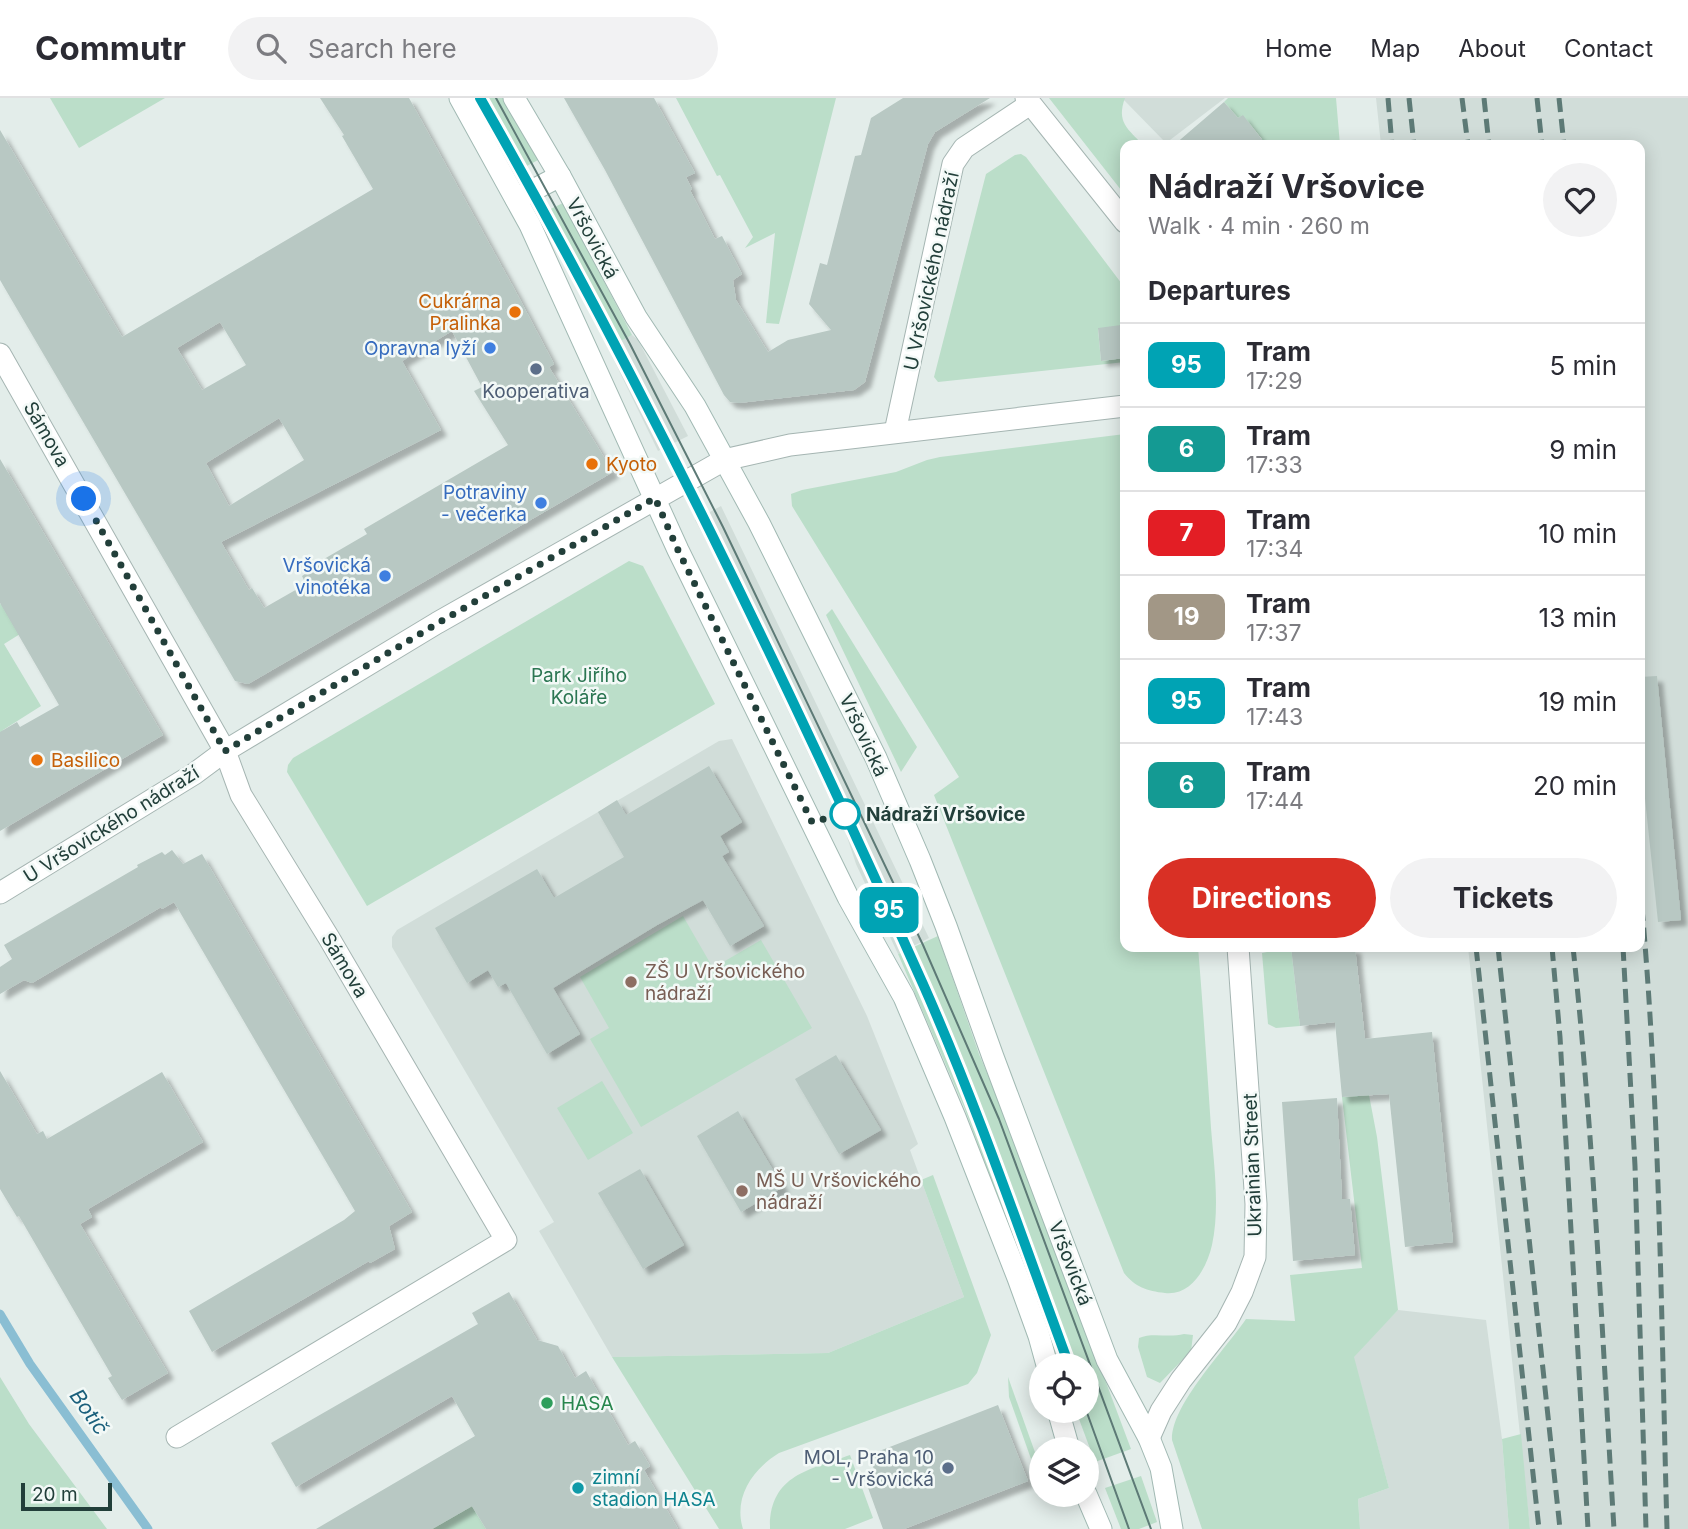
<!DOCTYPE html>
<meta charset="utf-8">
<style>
:root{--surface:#fff;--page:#f2f2f3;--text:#2b2b33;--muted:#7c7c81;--line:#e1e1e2;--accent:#d93025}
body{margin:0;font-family:Inter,sans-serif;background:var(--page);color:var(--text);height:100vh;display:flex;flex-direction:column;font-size:26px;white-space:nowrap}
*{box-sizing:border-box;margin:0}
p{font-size:23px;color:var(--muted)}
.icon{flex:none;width:38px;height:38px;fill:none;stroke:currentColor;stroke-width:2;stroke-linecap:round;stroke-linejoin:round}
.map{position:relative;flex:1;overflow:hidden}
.side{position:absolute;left:1120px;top:42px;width:525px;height:812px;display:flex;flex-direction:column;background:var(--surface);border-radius:14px;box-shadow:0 4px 18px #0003}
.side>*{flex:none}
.badge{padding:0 14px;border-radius:10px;font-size:24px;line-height:46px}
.tools{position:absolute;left:1029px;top:1255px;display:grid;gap:14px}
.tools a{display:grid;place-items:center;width:70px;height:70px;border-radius:50%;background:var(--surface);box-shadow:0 4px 18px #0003;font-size:35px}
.scale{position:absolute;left:21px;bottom:18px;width:91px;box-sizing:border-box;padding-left:7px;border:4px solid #223f3a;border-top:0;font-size:19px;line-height:24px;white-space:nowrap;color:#223f3a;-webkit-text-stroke:5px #f3f9f7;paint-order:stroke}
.you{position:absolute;width:35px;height:35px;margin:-18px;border:5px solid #fff;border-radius:50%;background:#1a73e8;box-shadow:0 0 0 10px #1a73e833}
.map>.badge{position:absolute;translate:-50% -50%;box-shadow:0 0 0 4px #fff}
h2{padding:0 28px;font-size:26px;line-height:63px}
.round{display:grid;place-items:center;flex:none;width:74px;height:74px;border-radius:37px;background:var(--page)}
.summary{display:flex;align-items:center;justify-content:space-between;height:119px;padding:0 28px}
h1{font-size:33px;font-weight:700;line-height:52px}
.primary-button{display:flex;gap:14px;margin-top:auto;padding:14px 28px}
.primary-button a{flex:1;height:80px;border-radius:42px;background:var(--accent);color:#fff;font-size:28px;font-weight:700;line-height:80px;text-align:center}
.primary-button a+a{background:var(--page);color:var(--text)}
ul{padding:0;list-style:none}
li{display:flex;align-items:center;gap:21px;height:84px;padding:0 28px;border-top:2px solid var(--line)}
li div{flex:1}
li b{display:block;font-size:26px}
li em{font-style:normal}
li .badge{min-width:77px;font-weight:700;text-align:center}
header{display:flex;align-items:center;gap:42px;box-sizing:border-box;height:98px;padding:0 35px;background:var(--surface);border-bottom:2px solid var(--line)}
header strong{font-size:33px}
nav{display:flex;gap:38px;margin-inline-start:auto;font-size:24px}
.search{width:490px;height:63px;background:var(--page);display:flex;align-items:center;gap:18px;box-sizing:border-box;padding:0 24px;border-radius:38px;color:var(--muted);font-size:26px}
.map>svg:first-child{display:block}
</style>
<header>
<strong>Commutr</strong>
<div class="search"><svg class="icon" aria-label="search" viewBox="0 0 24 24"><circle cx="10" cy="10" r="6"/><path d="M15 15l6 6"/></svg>Search here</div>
<nav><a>Home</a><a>Map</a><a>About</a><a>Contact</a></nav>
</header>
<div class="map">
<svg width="1688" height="1431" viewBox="0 0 1688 1431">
<defs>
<filter id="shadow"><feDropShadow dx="6" dy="6" stdDeviation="2" flood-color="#0004"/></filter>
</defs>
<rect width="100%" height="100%" fill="#e3edea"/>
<g fill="#d1ddd9">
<polygon points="1122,0 1225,0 1166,45"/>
<polygon points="1376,0 1688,0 1688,1431 1530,1431 1468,849 1640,849 1640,47 1381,47"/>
<polygon points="632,237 638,242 688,338 658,353 608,250"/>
<polygon points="721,408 929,840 898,856 856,766 845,733 715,459 695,422"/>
<polygon points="732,641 867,918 918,1046 910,1052 964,1199 828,1255 612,1259 539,1133 554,1124 392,849 392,839 397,832 598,714 719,643"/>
<polygon points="1398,1212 1486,1222 1502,1341 1509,1431 1360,1431 1358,1401 1389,1390 1353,1258"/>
</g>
<g fill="#bbdec9" fill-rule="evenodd">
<polygon points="50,0 165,0 79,50"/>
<polygon points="472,0 503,0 538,62 514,75"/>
<polygon points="676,0 836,0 779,226 766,225 775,135 745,150 753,139 720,77 717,78"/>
<path d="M1049 0H1125C1116 24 1128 31 1143 47H1125V97Z"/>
<polygon points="1228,0 1336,0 1340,47 1260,47 1259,45 1262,41 1243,18 1238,20 1224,4"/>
<path d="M1021 56 1026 59 1125 190V264L938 284 934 279 986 76 1015 57ZM1121 228 1124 260 1101 263 1098 231Z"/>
<polygon points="563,105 632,237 608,250 538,117"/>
<path d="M1125 336V849H1198C1203 909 1207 969 1211 1030 1214 1066 1220 1111 1212 1147 1207 1169 1192 1198 1165 1195 1147 1193 1135 1189 1124 1175L934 697 959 679 792 408 791 396 802 392 896 374 927 362 940 359Z"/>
<polygon points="629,463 643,468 715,606 367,808 287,674 288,667 293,660"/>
<polygon points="0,506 4,507 20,536 4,546 41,608 3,632 0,640"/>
<polygon points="832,511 917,649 901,674 826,517"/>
<polygon points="683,818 713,870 761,842 812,930 641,1029 590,941 609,930 580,879"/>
<polygon points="938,838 979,956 1014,1039 1131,1351 1095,1364 1076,1313 1087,1312 1087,1267 1060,1267 964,1009 898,856"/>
<polygon points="1291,849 1300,928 1276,930 1268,926 1262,855"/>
<polygon points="602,983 633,1035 588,1062 557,1010"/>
<path d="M1369 997 1377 1039 1398 1212 1354 1259 1389 1390 1358 1401 1360 1431H1202L1172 1342C1171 1307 1225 1252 1246 1221L1295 1223 1290 1177 1362 1170 1342 999Z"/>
<path d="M933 1077 991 1237 977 1275 968 1286 779 1355C753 1371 733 1399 743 1431H719L612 1259 828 1255 964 1199 921 1082Z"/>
<path d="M1184 1236 1193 1237 1191 1253 1160 1285 1147 1279 1138 1249 1139 1240C1152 1234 1168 1240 1184 1236Z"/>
<polygon points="0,1279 29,1326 107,1431 0,1431"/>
<polygon points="1008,1279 1041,1371 1041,1389 1009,1299"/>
<polygon points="1521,1336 1530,1431 1509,1431 1502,1341"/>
<path d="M850 1357 873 1420 845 1431H770C769 1377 809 1372 850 1357Z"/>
<polygon points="1141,1378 1157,1424 1139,1431 1121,1431 1105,1390"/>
<polygon points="472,1408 486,1431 432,1431"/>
</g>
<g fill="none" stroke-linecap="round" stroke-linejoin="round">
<polyline stroke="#8abed3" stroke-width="9" points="0,1216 30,1266 148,1431"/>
</g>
<g fill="#b8c8c3" fill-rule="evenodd" filter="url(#shadow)">
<path d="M320 0H409L516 194 554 266 549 269 613 374 248 586 235 583 0 182V32L122 239 373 91 342 38 344 37ZM220 224 246 267 202 292 177 250ZM452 233 482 289 474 293 508 347 364 431 367 436 312 468 313 471 302 478 306 486 264 510 252 490 249 492 221 444 441 332 402 263ZM279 320 304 362 229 408 206 365Z"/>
<polygon points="564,0 654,0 695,75 686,79 692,91 690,92 715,141 722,138 742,176 733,182 736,202 768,254 788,242 831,232 809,206 820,165 827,167 855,58 861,57 871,20 903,0 990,0 935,34 928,46 865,284 854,292 739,305 730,304 724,297 605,72"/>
<polygon points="1224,4 1238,20 1243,17 1266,47 1174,47"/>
<polygon points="1121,227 1124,260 1101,263 1098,230"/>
<polygon points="0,361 163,637 0,733 0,634 17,624 20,629 59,607 0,505"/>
<polygon points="1657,578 1681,822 1658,824 1640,653 1640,579"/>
<polygon points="709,668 742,724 720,738 729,754 722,758 764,828 730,848 703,802 657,827 553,890 580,936 547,956 506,885 498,889 488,872 467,885 435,830 537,771 554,800 624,759 598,714 617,702 626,717"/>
<polygon points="172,752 183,766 202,756 412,1114 389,1128 395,1151 370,1165 369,1163 212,1254 189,1213 344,1122 355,1113 174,804 162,811 161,809 32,885 24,882 0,896 0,869 12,861 4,847 138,769 137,767 162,754 165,757"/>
<polygon points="1291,849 1355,849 1365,941 1432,934 1453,1144 1405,1149 1389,996 1342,999 1335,924 1300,928"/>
<polygon points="836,957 881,1032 839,1056 795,981"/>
<polygon points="0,973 37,1036 43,1033 47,1041 162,974 203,1044 88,1111 92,1119 80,1126 168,1275 122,1302 108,1280 112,1278 19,1118 17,1119 0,1091"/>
<polygon points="1337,1000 1342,1101 1350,1101 1355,1157 1293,1163 1282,1004"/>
<polygon points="738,1013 783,1089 741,1114 697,1038"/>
<polygon points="640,1071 684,1147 643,1171 598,1095"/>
<polygon points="509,1194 537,1242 558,1248 575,1280 586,1273 628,1347 635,1343 650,1368 644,1372 678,1431 486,1431 472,1408 432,1431 316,1431 475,1338 452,1298 296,1389 271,1345 478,1226 472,1215"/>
<polygon points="998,1307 1028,1383 904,1431 883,1431 867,1387 878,1383 869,1357"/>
</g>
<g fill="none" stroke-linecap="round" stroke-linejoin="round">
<defs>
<g id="minor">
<polyline points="1026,0 1125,124"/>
<polyline points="0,256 225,653 241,697 329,840 506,1142 177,1339"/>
<polyline points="895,334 953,66 964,50 1030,6"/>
<polyline points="0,795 194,676 225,653 437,525 724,362 790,347 1125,308"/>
<polyline points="1149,1340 1161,1313 1181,1282 1226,1225 1242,1194 1255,1159 1256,1106 1238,849"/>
</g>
<g id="secondary">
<polyline points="460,0 530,127 678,452 848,799 904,899 955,1019 1018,1180 1039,1238 1047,1267"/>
<polyline points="514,0 560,78 636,219 695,308 759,425 876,660 920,762 946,828 993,959 1107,1262 1149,1340 1161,1370 1172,1431"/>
<polyline points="516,101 560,78"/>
<polyline points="1058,1312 1069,1351"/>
<polyline points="1086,1396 1101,1431"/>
</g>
</defs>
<use href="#minor" stroke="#a5b5b2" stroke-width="23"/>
<use href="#secondary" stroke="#a1b9b3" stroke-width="23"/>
<use href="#minor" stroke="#fff" stroke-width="21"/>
<use href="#secondary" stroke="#fff" stroke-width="21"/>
<g stroke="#5d7a76" stroke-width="2">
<path d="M480 0C583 179 676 363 765 549 819 661 872 773 923 886 978 1010 1022 1140 1069 1267"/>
<polyline points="496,0 630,246 723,429 923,847 999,1021 1151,1431"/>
<polyline points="1086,1312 1129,1431"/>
</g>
<g stroke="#5d7a76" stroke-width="5" stroke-dasharray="14 7" stroke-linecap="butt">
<polyline points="1388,0 1392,47"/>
<polyline points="1409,0 1414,47"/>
<polyline points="1462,0 1468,47"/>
<polyline points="1484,0 1489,47"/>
<polyline points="1537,0 1542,47"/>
<polyline points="1559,0 1564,47"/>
<path d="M1640 788C1660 1001 1661 1217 1667 1431"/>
<polyline points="1476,849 1539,1431"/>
<polyline points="1498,849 1560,1431"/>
<polyline points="1552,849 1560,939 1588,1431"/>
<path d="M1573 849C1594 1043 1602 1237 1614 1431"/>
<polyline points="1623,849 1635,1068 1646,1431"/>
</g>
</g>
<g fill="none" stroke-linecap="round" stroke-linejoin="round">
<defs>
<path id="line" d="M480 0C644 287 788 585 923 886 978 1010 1022 1140 1069 1267"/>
</defs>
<use href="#line" stroke="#fff" stroke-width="16"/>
<use href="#line" stroke="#00a3b4" stroke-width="10"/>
<polyline stroke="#223f3a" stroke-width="7" stroke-dasharray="0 12.6" points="84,401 225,653 438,525 655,400 678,452 812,724 845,716"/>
</g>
<g fill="#e8710a" stroke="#f3f9f7" stroke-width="2.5">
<circle cx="515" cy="214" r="7"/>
<circle cx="592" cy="366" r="7"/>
<circle cx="37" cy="662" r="7"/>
</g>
<g fill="#3f7fe0" stroke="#f3f9f7" stroke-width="2.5">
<circle cx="490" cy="250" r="7"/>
<circle cx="541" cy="405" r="7"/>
<circle cx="385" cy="478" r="7"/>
</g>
<g fill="#5c6f8a" stroke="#f3f9f7" stroke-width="2.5">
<circle cx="536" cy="271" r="7"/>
<circle cx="948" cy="1370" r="7"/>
</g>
<circle fill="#fff" stroke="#00a3b4" stroke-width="3.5" cx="845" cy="716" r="14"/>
<g fill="#8d6e63" stroke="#f3f9f7" stroke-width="2.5">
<circle cx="631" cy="884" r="7"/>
<circle cx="742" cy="1093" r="7"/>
</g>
<circle fill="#2e9e5b" stroke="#f3f9f7" stroke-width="2.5" cx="547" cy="1305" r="7"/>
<circle fill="#0f9aa8" stroke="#f3f9f7" stroke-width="2.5" cx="578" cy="1390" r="7"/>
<g text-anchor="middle" stroke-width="5" stroke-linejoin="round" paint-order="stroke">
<g font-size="19" fill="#223f3a" stroke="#f3f9f7">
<text transform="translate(593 140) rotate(62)" y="7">Vršovická</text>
<text transform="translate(931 173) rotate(-78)" y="7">U Vršovického nádraží</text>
<text transform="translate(47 336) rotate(60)" y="7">Sámova</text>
<text transform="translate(864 637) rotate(65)" y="7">Vršovická</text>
<text transform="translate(111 726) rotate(-32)" y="7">U Vršovického nádraží</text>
<text transform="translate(345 867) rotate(59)" y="7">Sámova</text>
<text transform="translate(1252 1067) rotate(-92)" y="7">Ukrainian Street</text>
<text transform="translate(1071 1165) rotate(69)" y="7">Vršovická</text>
</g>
<g font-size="19" fill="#c56008" stroke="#f3f9f7" text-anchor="start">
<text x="501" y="210" text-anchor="end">Cukrárna<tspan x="501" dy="22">Pralinka</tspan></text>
<text x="606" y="373">Kyoto</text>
<text x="51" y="669">Basilico</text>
</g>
<g font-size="19" fill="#366cbe" stroke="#f3f9f7" text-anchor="end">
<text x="476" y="257">Opravna lyží</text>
<text x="527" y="401">Potraviny<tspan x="527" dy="22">- večerka</tspan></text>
<text x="371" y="474">Vršovická<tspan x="371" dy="22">vinotéka</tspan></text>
</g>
<g font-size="19" fill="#4e5e75" stroke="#f3f9f7">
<text x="536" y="300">Kooperativa</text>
<text x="934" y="1366" text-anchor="end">MOL, Praha 10<tspan x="934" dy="22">- Vršovická</tspan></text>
</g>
<g font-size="19" fill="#2b7652" stroke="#f3f9f7">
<text x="579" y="584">Park Jiřího<tspan x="579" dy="22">Koláře</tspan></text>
</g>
<g font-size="19" font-weight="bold" fill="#223f3a" stroke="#f3f9f7" text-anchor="start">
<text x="866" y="723">Nádraží Vršovice</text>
</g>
<g font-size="19" fill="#785e54" stroke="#f3f9f7" text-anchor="start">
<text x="645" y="880">ZŠ U Vršovického<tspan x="645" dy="22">nádraží</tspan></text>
<text x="756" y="1089">MŠ U Vršovického<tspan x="756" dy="22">nádraží</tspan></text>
</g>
<g font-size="19" fill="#27864d" stroke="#f3f9f7" text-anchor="start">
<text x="561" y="1312">HASA</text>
</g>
<g font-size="19" fill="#0d838f" stroke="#f3f9f7" text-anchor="start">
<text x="592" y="1386">zimní<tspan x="592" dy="22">stadion HASA</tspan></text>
</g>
<g font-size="21" font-style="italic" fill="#1b607c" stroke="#f3f9f7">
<text transform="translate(89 1314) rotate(55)" y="7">Botič</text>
</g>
</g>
</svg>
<div class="tools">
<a><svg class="icon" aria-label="locate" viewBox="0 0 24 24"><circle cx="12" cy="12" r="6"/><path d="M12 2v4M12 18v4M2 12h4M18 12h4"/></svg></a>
<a><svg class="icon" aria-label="layers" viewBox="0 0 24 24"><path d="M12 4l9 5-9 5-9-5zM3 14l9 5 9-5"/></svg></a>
</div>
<div class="scale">20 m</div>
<div class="you" style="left:84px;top:401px"></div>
<b class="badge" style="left:889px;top:812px;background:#00a3b4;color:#fff">95</b>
<section class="side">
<div class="summary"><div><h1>Nádraží Vršovice</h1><p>Walk · 4 min · 260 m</p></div><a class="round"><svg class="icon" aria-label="heart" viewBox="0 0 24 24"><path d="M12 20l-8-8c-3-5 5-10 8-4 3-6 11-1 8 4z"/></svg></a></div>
<h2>Departures</h2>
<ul>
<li><span class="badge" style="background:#00a3b4;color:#fff">95</span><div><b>Tram</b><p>17:29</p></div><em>5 min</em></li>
<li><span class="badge" style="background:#149a93;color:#fff">6</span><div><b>Tram</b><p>17:33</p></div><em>9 min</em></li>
<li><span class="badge" style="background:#e31e25;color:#fff">7</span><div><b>Tram</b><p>17:34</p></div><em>10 min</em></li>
<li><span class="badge" style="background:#a29786;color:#fff">19</span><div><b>Tram</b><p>17:37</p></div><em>13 min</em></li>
<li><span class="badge" style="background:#00a3b4;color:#fff">95</span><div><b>Tram</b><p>17:43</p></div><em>19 min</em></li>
<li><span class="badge" style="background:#149a93;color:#fff">6</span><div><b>Tram</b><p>17:44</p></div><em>20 min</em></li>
</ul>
<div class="primary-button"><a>Directions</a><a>Tickets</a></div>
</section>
</div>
